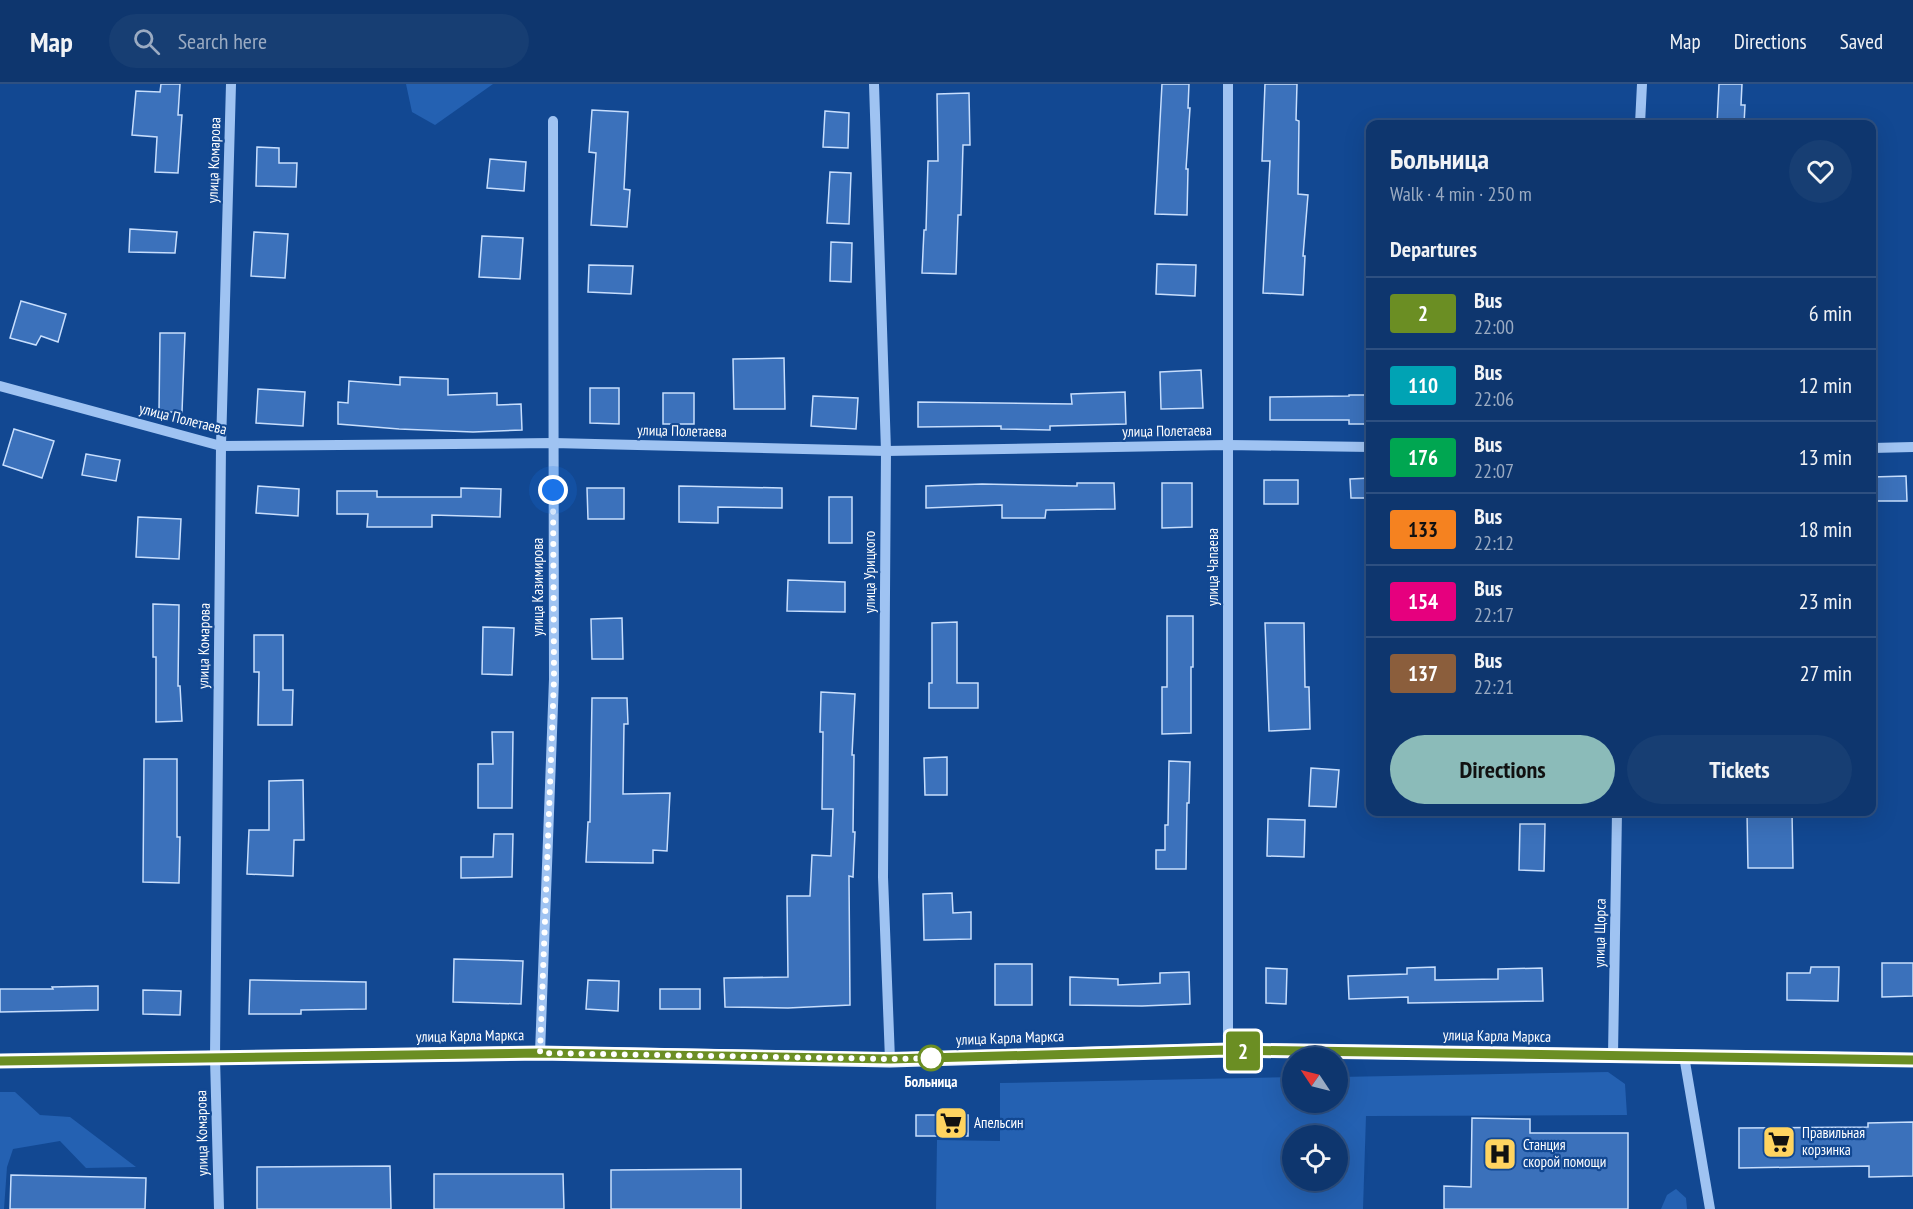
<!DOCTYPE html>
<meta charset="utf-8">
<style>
:root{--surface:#0e366e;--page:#173e73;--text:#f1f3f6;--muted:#9babc2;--line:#2e5081;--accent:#8bbbb9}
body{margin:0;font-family:"PT Sans Narrow",sans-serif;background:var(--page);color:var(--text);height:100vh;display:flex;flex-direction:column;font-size:22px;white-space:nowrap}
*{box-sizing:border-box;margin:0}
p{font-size:20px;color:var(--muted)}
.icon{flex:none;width:33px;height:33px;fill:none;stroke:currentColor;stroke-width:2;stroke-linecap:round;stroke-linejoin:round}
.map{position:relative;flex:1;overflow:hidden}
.sheet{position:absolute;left:1366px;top:36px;width:510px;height:696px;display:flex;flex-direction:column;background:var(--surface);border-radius:12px;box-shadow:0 6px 24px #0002,0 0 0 2px var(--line)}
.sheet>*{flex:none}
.badge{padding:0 12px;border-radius:4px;font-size:21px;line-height:39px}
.needle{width:39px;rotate:305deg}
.buttons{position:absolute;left:1282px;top:963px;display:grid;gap:12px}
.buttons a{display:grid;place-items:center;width:66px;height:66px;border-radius:50%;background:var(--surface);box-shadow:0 6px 24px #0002,0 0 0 2px var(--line);font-size:30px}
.you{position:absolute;width:30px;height:30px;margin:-15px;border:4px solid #fff;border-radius:50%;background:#1a73e8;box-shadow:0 0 0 9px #1a73e833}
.map>.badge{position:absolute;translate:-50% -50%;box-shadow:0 0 0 3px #fff}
h2{padding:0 24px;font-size:22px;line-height:54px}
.round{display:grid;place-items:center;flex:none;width:63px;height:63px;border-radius:32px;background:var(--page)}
.headline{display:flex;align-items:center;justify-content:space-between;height:102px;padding:0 24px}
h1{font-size:28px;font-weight:700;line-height:45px}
.cta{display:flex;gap:12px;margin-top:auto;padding:12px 24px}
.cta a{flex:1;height:69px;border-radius:36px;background:var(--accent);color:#111;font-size:24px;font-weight:700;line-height:69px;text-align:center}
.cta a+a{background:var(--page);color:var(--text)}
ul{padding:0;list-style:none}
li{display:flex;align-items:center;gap:18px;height:72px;padding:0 24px;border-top:2px solid var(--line)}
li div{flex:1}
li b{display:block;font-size:22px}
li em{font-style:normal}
li .badge{min-width:66px;font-weight:700;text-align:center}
header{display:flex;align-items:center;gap:36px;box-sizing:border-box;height:84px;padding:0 30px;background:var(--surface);border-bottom:2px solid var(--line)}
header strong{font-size:28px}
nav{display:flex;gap:33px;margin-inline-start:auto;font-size:21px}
.search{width:420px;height:54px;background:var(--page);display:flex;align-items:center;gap:15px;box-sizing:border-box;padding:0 21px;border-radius:33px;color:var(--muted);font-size:22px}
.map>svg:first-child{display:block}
</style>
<header>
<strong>Map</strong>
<div class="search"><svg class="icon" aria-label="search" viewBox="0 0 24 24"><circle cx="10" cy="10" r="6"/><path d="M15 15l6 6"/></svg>Search here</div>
<nav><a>Map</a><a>Directions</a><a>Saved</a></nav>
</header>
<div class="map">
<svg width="1913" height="1125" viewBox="0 0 1913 1125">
<rect width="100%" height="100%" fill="#124892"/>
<g fill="#2461b2" fill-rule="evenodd">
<polygon points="406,0 493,0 435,41 412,28"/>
<path d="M1608 988 1625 1000 1627 1031 1366 1032 1363 1125H936L937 1056 1000 1057V999L1293 993V1018H1338V993ZM1293 1052H1338V1096H1293Z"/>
<polygon points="0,1008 15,1008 40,1031 70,1033 136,1083 86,1084 60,1057 13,1065 7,1083 4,1125 0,1125"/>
<polygon points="1676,1105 1686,1114 1687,1125 1661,1125 1667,1111"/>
</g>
<g fill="#3b71bb" stroke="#c7defd" stroke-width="1.5">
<polygon points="161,0 180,0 178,31 182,31 178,89 155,88 157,53 132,51 136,7 160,8"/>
<polygon points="1162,0 1189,0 1188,24 1190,24 1186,85 1188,85 1187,131 1155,130"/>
<polygon points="1265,0 1297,0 1296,36 1299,37 1298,110 1308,111 1303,172 1305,172 1303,211 1263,209 1270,77 1262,77"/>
<polygon points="1719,0 1742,0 1741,21 1745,21 1744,40 1717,40"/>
<polygon points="969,9 970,61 963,61 961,131 958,131 956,190 922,189 924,146 926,146 928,77 938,77 937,10"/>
<polygon points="592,26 628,28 624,105 630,106 627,143 591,141 596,69 589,68"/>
<polygon points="825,27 849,29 848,64 823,63"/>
<polygon points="257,63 279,64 279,79 297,79 296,103 256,102"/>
<polygon points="490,75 526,78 524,107 487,104"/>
<polygon points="830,88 851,89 849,140 827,139"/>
<polygon points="130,145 177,148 175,169 129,168"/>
<polygon points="254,148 288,150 285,194 251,192"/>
<polygon points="482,152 523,154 520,195 479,193"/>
<polygon points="831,158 852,159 851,198 830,197"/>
<polygon points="1157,180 1196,181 1195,212 1156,210"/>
<polygon points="589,181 633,182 631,210 588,208"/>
<polygon points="21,217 66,230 58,258 41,252 36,261 10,254"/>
<polygon points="160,249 185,249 182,328 159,328"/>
<polygon points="784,274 785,325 734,325 733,275"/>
<polygon points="1201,286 1203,324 1161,325 1160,288"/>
<polygon points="400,293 448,295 448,311 497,309 497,321 521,320 522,346 473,348 399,345 338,340 338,318 348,319 349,297 400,301"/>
<polygon points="590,304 619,304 619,340 590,339"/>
<polygon points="258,305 305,308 303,342 256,339"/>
<polygon points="1125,308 1126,340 1050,342 1050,346 1001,345 1001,342 918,343 918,318 1072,320 1071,310"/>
<rect x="663" y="309" width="31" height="31"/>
<polygon points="1349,311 1371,311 1371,340 1349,340 1349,336 1270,336 1270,313 1349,312"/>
<polygon points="813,312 858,314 856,345 811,342"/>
<polygon points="14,345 54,357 42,394 3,381"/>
<polygon points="86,370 120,376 116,397 82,391"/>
<polygon points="1906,392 1907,417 1872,417 1872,393"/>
<polygon points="1371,394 1371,414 1351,414 1350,395"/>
<rect x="1264" y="396" width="34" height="24"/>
<polygon points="1077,399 1114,399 1115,425 1046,426 1045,434 1002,434 1002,421 926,424 926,402 982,400 1077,402"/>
<polygon points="1162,399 1192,399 1192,443 1162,444"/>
<polygon points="258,402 299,405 298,432 256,429"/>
<polygon points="679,402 782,404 782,424 718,423 718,439 679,438"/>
<polygon points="461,404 501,405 500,433 432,431 432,443 367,443 368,430 337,430 337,407 377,407 377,413 461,413"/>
<polygon points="587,404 624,404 624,435 588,435"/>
<rect x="829" y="413" width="23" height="46"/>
<polygon points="138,433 181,435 179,475 136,473"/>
<polygon points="788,496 845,498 845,528 787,527"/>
<polygon points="153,520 179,521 178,602 180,602 182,637 156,638 156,573 153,573"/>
<polygon points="1167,532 1193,532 1193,583 1191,583 1191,649 1162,650 1162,603 1167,603"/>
<polygon points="622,534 623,575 592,575 591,535"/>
<polygon points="957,538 957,599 978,599 978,624 929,624 929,599 932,599 932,539"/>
<polygon points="1265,539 1304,539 1305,603 1309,603 1310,645 1269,647"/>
<polygon points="483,543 514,544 512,591 482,590"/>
<polygon points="254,551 283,551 283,606 293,606 292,641 258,641 259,588 254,588"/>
<polygon points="821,608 855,610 852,671 854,671 853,748 855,748 853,793 849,792 850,921 788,924 725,923 724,894 788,893 787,812 810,812 812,771 831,772 833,725 822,725 823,648 820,648"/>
<polygon points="592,614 627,614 628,640 624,640 623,710 670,709 667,767 653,766 653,779 586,778 588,738 590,738"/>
<polygon points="492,648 513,648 512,724 478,724 478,680 493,680"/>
<polygon points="947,673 947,711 925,711 924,674"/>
<polygon points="144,675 177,675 177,753 180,753 179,799 143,798"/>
<polygon points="1169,677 1190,678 1189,719 1187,719 1186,785 1156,785 1156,766 1165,766 1165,741 1168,741"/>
<polygon points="1311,684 1339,686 1336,723 1309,722"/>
<polygon points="303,696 304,756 294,756 293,792 247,790 249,746 269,746 269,697"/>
<polygon points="1747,728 1792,728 1793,784 1748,784"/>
<polygon points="1268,735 1305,736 1304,773 1267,772"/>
<polygon points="1520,740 1545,740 1544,787 1519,786"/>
<polygon points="494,750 513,750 512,793 461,794 461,773 493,773"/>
<polygon points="952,809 953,829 971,828 971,855 924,856 923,810"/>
<polygon points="454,875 523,877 521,920 453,918"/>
<polygon points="1882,879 1913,879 1913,912 1882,913"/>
<rect x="995" y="880" width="37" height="41"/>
<polygon points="1435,883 1435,896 1498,895 1498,885 1542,884 1543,917 1408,919 1408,913 1349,915 1348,892 1407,890 1407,884"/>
<polygon points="1811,883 1839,883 1838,917 1787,916 1787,889 1810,889"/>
<polygon points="1266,884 1287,885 1286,920 1266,919"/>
<polygon points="1189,888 1190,920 1142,922 1070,921 1070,893 1118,895 1118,901 1160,899 1160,889"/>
<polygon points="250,896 366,898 366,925 301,926 301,930 249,930"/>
<polygon points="588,896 619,897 618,927 586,925"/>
<polygon points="98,902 98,926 0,928 0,905 53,905 52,903"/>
<rect x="660" y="905" width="40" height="20"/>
<polygon points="143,906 181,907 180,931 143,930"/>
<rect x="916" y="1031" width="52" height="21"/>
<polygon points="1472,1034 1530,1035 1530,1049 1628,1049 1628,1125 1444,1125 1444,1102 1471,1103"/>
<polygon points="1913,1038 1913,1092 1869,1093 1869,1082 1739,1084 1739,1044 1868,1043 1868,1039"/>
<polygon points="390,1082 391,1125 257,1125 257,1083"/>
<polygon points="741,1085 741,1125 611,1125 611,1086"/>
<polygon points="434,1090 563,1090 564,1125 434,1125"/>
<polygon points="11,1091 146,1094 145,1125 10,1125"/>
</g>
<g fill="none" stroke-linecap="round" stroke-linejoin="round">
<g stroke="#9fc3f2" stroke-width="10">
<polyline points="874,0 886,367 883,793 890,976"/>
<polyline points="1640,40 1642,0"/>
<polyline points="0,302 221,362 553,359 886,367 1227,361 1371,363"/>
<polyline points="1872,364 1913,363"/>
<polyline points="1228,966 1228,0"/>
<polyline points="540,969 554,595 553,37"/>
<polyline points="1613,971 1617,728"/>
<polyline points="1684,972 1710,1125"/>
<polyline points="219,1125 215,974 221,362 231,0"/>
</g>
<polyline stroke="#eaf2ff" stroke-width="15" points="0,977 540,969 890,976 1228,966 1913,976"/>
</g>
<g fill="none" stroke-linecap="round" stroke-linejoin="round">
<defs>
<polyline id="line" points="0,977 540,969 890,975 1228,966 1913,976"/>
</defs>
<use href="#line" stroke="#fff" stroke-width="14"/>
<use href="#line" stroke="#6b8e23" stroke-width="9"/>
<polyline stroke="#fff" stroke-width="6" stroke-dasharray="0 10.8" points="553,406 554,595 540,969 890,975 935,974 931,974"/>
</g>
<defs>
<symbol id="supermarket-square" viewBox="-11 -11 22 22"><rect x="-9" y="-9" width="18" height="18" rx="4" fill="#ffd460" stroke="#124892"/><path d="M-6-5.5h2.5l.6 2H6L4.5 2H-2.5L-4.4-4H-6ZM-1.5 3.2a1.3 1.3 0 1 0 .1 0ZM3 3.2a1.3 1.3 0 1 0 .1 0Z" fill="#111"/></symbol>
<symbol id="hospital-square" viewBox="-11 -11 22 22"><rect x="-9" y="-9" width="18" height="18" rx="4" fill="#ffd460" stroke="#124892"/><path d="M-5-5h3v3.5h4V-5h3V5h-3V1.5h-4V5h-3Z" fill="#111"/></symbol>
</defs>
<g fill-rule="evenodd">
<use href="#supermarket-square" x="932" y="1020" width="38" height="38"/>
<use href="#supermarket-square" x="1760" y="1039" width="38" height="38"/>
<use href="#hospital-square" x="1481" y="1051" width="38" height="38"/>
</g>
<circle fill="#fff" stroke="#6b8e23" stroke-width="3" cx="931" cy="974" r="12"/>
<g text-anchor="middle" stroke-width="4.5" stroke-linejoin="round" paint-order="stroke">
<g font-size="15" fill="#fff" stroke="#124892">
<text transform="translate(214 76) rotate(-88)" y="5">улица Комарова</text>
<text transform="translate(183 335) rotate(14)" y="5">улица Полетаева</text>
<text transform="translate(682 347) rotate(1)" y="5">улица Полетаева</text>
<text transform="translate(1167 347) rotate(-1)" y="5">улица Полетаева</text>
<text transform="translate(1213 483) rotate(-90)" y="5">улица Чапаева</text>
<text transform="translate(870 488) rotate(-90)" y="5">улица Урицкого</text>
<text transform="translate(538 503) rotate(-90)" y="5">улица Казимирова</text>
<text transform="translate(204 562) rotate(-89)" y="5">улица Комарова</text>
<text transform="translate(1600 849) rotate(-89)" y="5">улица Щорса</text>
<text transform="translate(470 952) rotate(-1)" y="5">улица Карла Маркса</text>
<text transform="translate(1497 952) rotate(1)" y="5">улица Карла Маркса</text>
<text transform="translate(1010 954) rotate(-2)" y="5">улица Карла Маркса</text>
<text transform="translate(202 1049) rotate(-91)" y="5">улица Комарова</text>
</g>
<g font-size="15" font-weight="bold" fill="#fff" stroke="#124892">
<text x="931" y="1003">Больница</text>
</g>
<g font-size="15" fill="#fff" stroke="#124892" text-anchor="start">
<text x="974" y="1044">Апельсин</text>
<text x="1802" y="1054">Правильная<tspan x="1802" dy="17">корзинка</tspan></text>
<text x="1523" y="1066">Станция<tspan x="1523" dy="17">скорой помощи</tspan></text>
</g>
</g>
</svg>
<div class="buttons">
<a><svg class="needle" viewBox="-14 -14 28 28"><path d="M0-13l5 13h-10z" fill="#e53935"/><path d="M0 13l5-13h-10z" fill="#9babc2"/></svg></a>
<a><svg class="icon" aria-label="locate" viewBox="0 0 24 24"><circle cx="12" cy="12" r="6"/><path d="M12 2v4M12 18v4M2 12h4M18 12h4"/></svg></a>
</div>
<div class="you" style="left:553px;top:406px"></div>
<b class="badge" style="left:1243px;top:967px;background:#6b8e23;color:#fff">2</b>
<section class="sheet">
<div class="headline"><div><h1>Больница</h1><p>Walk · 4 min · 250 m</p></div><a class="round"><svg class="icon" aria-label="heart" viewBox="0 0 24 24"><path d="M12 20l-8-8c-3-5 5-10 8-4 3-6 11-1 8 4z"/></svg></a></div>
<h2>Departures</h2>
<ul>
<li><span class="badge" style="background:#6b8e23;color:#fff">2</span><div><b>Bus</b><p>22:00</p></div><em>6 min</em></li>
<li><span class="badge" style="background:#00a3b4;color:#fff">110</span><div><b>Bus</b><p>22:06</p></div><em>12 min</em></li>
<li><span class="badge" style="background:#00a651;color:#fff">176</span><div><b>Bus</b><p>22:07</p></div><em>13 min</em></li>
<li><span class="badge" style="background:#f58220;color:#111">133</span><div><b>Bus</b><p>22:12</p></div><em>18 min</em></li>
<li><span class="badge" style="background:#e6007e;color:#fff">154</span><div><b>Bus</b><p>22:17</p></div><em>23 min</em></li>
<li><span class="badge" style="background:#8b5e3c;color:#fff">137</span><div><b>Bus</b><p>22:21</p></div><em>27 min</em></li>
</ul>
<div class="cta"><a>Directions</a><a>Tickets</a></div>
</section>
</div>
